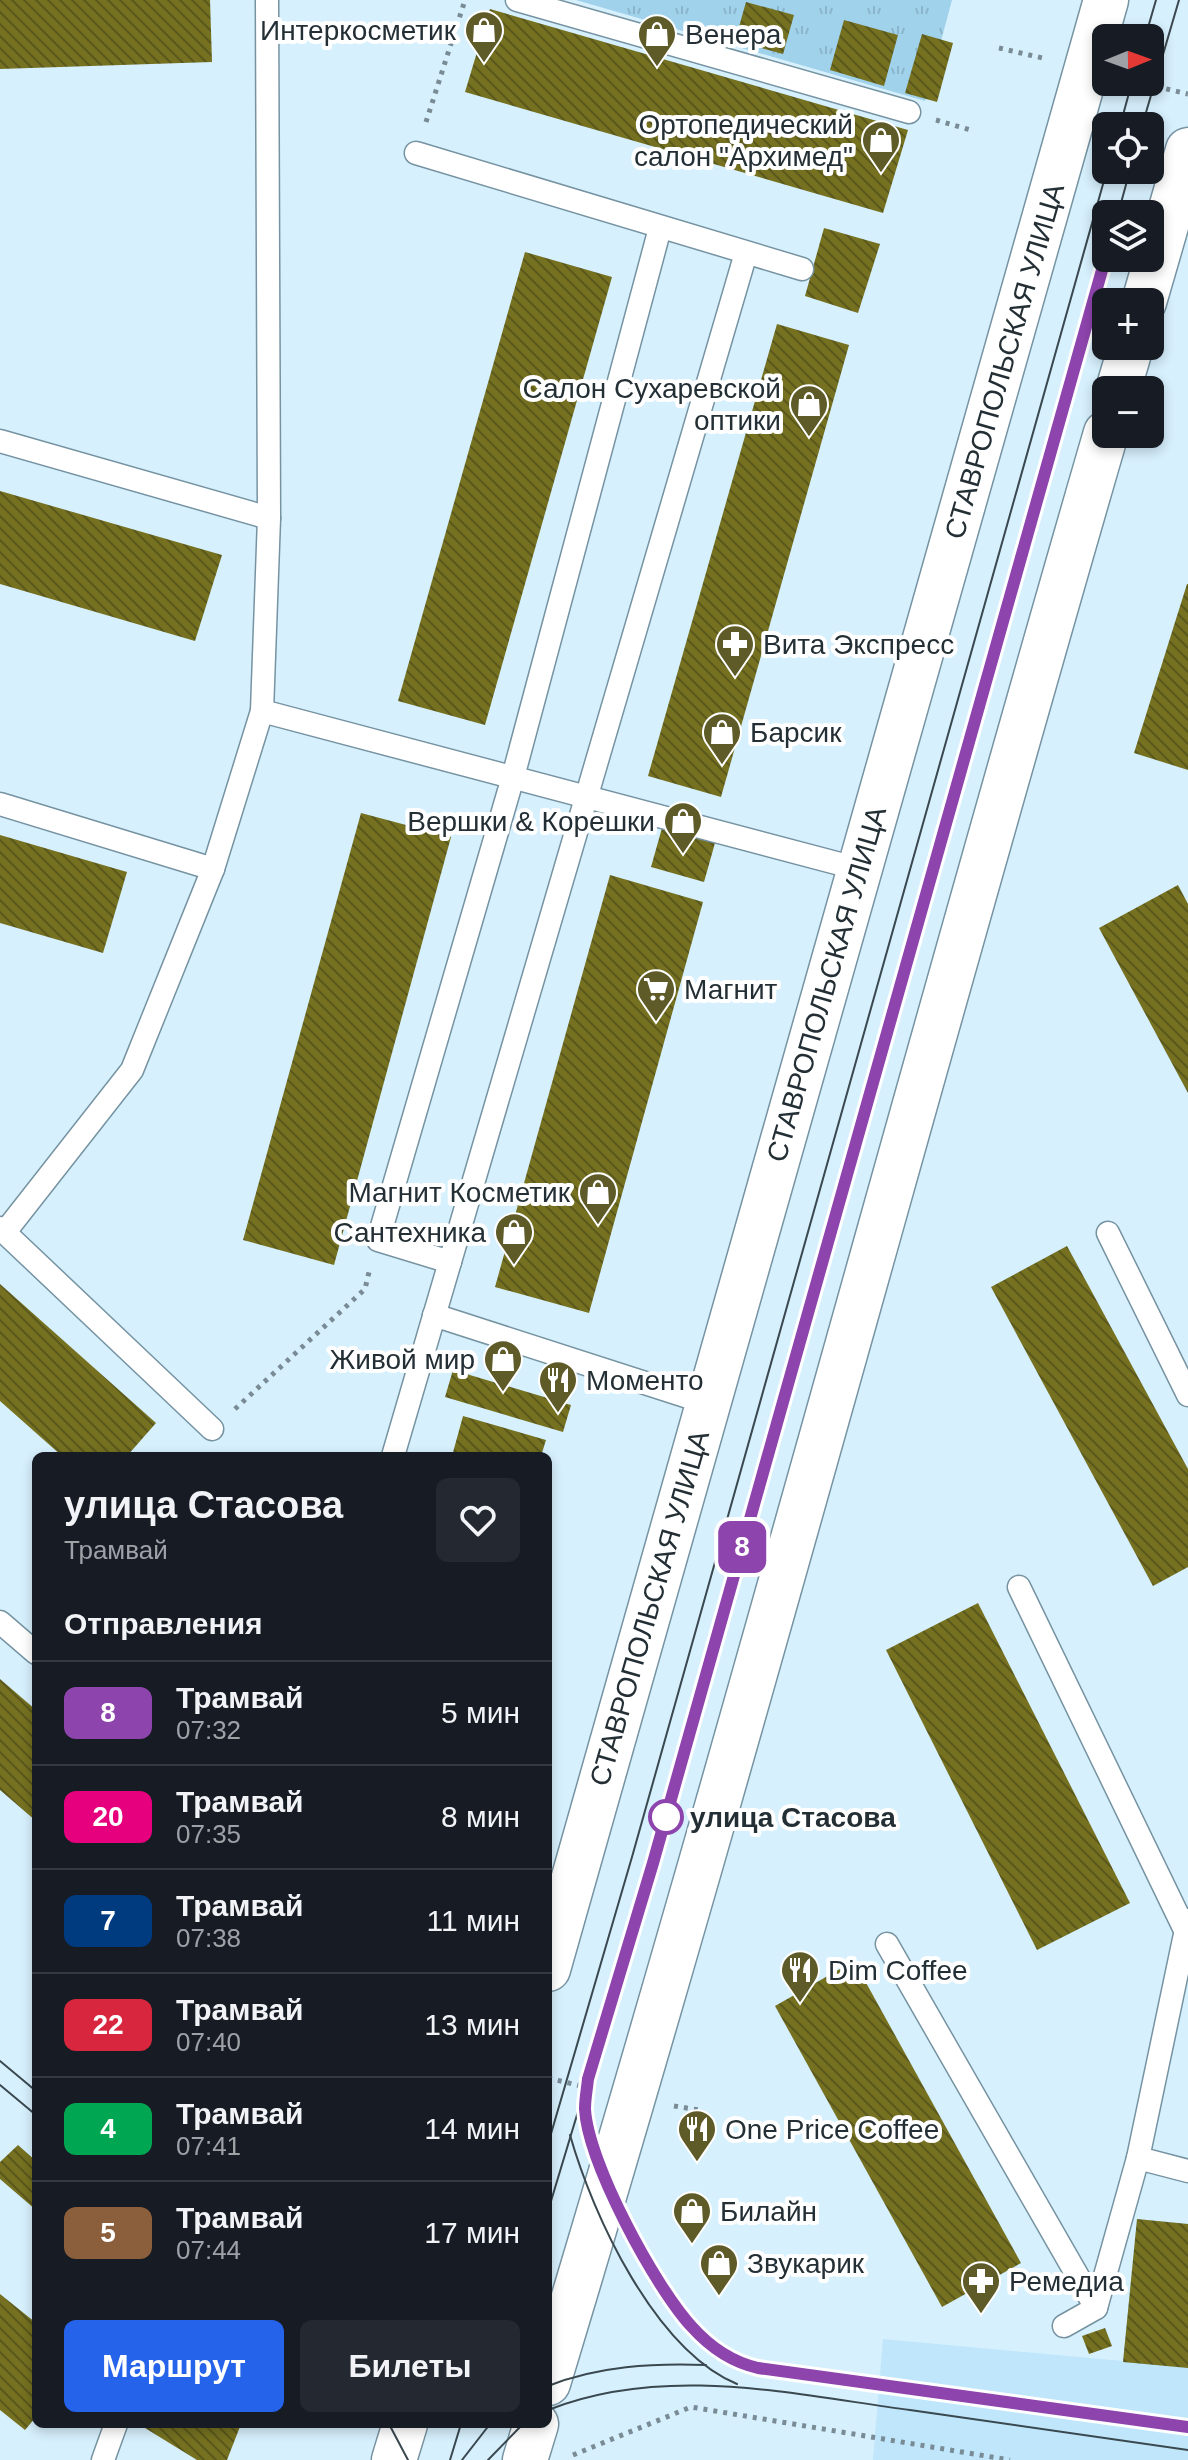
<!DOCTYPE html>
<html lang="ru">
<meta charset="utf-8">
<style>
:root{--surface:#171b24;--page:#242831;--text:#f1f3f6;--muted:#9ea1a6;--line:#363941;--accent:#2563eb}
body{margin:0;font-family:Arial,sans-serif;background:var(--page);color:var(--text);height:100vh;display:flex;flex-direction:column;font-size:30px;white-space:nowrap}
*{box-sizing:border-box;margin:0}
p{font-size:26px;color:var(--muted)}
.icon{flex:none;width:44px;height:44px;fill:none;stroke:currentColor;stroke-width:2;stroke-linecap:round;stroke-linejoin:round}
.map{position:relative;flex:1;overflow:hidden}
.panel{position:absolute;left:32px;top:1452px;width:520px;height:976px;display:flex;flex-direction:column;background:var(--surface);border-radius:12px;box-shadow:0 4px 12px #0003}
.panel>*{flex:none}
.badge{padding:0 16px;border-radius:12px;font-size:28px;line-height:52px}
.needle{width:52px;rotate:89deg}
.tools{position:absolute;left:1092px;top:24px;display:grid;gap:16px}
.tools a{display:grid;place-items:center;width:72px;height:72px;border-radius:12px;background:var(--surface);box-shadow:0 4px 12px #0003;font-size:40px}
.map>.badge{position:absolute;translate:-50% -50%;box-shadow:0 0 0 4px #fff}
h2{padding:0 32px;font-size:30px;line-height:72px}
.round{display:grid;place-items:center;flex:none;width:84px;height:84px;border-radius:12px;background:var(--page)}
.summary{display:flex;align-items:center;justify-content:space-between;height:136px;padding:0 32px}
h1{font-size:38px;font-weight:700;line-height:60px}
.cta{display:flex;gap:16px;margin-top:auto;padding:16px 32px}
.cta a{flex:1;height:92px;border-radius:12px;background:var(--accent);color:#fff;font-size:32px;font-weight:700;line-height:92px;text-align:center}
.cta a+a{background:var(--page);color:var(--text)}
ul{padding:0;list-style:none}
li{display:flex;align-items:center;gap:24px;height:104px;padding:0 32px;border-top:2px solid var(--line)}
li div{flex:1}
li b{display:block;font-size:30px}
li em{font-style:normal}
li .badge{min-width:88px;font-weight:700;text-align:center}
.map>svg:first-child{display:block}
</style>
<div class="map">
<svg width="1188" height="2460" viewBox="0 0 1188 2460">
<defs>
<pattern id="park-tufts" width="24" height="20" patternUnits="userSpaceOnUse" patternTransform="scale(2)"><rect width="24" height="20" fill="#a1d2eb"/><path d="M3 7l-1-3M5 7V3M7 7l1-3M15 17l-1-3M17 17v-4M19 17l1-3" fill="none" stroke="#8ab5ca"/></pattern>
<pattern id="building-back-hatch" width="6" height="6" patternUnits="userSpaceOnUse" patternTransform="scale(2)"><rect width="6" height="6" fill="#757120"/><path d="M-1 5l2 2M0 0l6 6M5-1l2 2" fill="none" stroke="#5a581c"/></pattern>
</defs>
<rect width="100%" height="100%" fill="#d7f0fd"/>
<polygon fill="#bfe6fb" points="1137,2219 1188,2224 1188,2460 873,2460 883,2339 1123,2361"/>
<polygon fill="url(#park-tufts)" points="576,0 952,0 925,101"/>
<g fill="url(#building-back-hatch)">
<polygon points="0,0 210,0 212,62 0,69"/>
<polygon points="746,2 794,15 783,54 735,41"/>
<polygon points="490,9 908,130 883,213 465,92"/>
<polygon points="844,20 898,35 884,86 830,70"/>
<polygon points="922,34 953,43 937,102 905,93"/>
<polygon points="824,228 880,244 858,313 805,296"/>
<polygon points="525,252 612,277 485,725 398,701"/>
<polygon points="777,324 849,345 721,797 648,776"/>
<polygon points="0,491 222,555 195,641 0,584"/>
<polygon points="1187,584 1188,584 1188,770 1134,753"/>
<polygon points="361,813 451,837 334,1265 243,1240"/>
<polygon points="662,828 715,843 704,882 651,867"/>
<polygon points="0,835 127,872 103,953 0,923"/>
<polygon points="610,875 703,902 589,1313 495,1287"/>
<polygon points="1178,885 1188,904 1188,1093 1099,928"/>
<polygon points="1067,1246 1188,1469 1188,1567 1153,1586 991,1287"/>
<polygon points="0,1284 156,1423 127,1456 62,1456 0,1401"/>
<polygon points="453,1370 571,1405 563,1432 445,1397"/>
<polygon points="463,1416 546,1440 541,1456 452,1456"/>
<polygon points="978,1603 1130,1903 1037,1950 886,1650"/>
<polygon points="0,1679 36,1710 36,1821 0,1790"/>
<polygon points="854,1961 1021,2263 942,2307 775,2006"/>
<polygon points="18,2145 36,2161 36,2210 0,2179 0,2162"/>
<polygon points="1137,2219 1188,2224 1188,2368 1123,2362"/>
<polygon points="0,2294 36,2323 36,2417 25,2430 0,2410"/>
<polygon points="1105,2328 1112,2346 1089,2354 1082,2336"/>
<polygon points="147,2424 241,2424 227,2460 197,2460 145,2428"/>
</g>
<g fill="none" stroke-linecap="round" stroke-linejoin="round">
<defs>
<g id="lane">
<polyline points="517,0 909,112"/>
<polyline points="416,153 802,269"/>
<polyline points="0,441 269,518"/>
<polyline points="262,711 859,869"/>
<polyline points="0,804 213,869"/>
<polyline points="0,1228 212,1429"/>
<polyline points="5,1232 132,1070 213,869 262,711 269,518 267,0"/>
<polyline points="1108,1233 1188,1395"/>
<polyline points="450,1262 378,1240 513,777 660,228"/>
<polyline points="434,1315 707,1403"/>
<polyline points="393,1456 746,253"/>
<polyline points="1019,1587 1185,1930"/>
<polyline points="0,1622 36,1653"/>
<polyline points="887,1944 1096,2308"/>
<polyline points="1138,2158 1188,2171"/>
<polyline points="1064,2326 1096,2308 1138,2158 1188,1920"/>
<polyline points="103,2460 116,2424"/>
</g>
<g id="primary">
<polyline points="1144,302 1188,150"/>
<polyline points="1118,390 1131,346"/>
<polyline points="548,1969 1106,0"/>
<path d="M548 2383C744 1736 917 1082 1106 433"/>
<polyline points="394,2460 405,2424"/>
<polyline points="525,2460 536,2424"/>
</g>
</defs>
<use href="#lane" stroke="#7693a2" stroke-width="25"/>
<use href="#primary" stroke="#7693a2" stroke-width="47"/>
<g stroke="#798b95" stroke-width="5" stroke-dasharray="4 6" stroke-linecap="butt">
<polyline points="999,48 1047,59"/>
<polyline points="1137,82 1188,94"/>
<polyline points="936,120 974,131"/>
<polyline points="426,122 465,0"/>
<polyline points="235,1409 365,1289 370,1268"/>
<polyline points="548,2078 594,2089"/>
<polyline points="674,2106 699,2110"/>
<polyline points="573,2455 691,2407 1010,2460"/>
</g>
<use href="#lane" stroke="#fff" stroke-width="22"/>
<use href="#primary" stroke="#fff" stroke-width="44"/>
<g stroke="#3a484f" stroke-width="2">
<polyline points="1145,38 1156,0"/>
<polyline points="1120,126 1132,82"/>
<polyline points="1142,126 1179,0"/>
<polyline points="1118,214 1130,170"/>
<polyline points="0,2061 36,2091"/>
<polyline points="0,2085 36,2115"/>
<path d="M586 2099C581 2152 655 2286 691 2326 709 2347 731 2362 758 2368L1188 2427"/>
<path d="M570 2135C593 2216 655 2350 737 2384"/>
<polyline points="548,2144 632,1857 1107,170"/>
<polyline points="548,2211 653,1863 1106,256"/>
<path d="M548 2386C598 2366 653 2363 706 2365"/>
<path d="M548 2410C665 2364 790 2394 910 2410 1002 2424 1095 2437 1188 2450"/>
<polyline points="389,2424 408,2460"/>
<polyline points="450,2460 461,2424"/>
<polyline points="462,2460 490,2424"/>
<polyline points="488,2460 523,2424"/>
</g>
</g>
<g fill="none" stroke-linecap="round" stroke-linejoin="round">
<defs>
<path id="line" d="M1106 256 653 1863 588 2079C587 2089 585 2099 585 2109 588 2163 655 2287 692 2327 710 2347 732 2362 758 2368L1188 2427"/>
</defs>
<use href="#line" stroke="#fff" stroke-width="18"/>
<use href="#line" stroke="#8e44ad" stroke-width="12"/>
</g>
<defs>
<symbol id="shop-pin" viewBox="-11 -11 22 30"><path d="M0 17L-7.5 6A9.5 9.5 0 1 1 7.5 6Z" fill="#5e5b28" stroke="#fff"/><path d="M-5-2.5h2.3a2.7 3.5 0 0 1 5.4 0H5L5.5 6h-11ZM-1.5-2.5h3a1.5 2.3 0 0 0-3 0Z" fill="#fff"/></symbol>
<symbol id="pharmacy-pin" viewBox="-11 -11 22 30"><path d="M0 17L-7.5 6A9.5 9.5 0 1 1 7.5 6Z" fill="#5e5b28" stroke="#fff"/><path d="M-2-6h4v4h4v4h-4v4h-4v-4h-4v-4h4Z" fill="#fff"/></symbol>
<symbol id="supermarket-pin" viewBox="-11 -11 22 30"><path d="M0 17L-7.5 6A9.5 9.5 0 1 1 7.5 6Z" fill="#5e5b28" stroke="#fff"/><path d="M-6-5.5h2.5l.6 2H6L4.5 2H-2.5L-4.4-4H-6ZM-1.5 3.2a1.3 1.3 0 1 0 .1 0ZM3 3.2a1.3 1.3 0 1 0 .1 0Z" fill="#fff"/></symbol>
<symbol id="restaurant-pin" viewBox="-11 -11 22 30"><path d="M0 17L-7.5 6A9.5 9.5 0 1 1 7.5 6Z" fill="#5e5b28" stroke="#fff"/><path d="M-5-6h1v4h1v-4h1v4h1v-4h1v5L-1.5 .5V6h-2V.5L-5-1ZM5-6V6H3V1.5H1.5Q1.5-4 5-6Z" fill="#fff"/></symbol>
</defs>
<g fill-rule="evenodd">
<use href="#shop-pin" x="462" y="8" width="44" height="60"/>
<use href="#shop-pin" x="635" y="12" width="44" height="60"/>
<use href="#shop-pin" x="859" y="118" width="44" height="60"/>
<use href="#shop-pin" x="787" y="382" width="44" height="60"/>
<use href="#pharmacy-pin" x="713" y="622" width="44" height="60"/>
<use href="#shop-pin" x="700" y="710" width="44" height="60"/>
<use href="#shop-pin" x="661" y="799" width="44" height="60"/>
<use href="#supermarket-pin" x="634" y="967" width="44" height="60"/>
<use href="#shop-pin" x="576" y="1170" width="44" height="60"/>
<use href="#shop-pin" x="492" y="1210" width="44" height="60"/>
<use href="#shop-pin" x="481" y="1337" width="44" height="60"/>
<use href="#restaurant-pin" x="536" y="1358" width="44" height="60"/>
<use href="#restaurant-pin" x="778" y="1948" width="44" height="60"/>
<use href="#restaurant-pin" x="675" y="2107" width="44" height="60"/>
<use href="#shop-pin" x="670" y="2189" width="44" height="60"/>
<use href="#shop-pin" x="697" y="2241" width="44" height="60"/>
<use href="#pharmacy-pin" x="959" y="2259" width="44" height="60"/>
</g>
<circle fill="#fff" stroke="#8e44ad" stroke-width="4" cx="666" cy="1817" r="16"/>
<g text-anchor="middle" stroke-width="8" stroke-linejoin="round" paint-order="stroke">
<g font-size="28" fill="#232f35" stroke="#fff" text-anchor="start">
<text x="456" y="40" text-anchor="end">Интеркосметик</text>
<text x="685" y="44">Венера</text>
<text x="853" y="134" text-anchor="end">Ортопедический<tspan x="853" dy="32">салон "Архимед"</tspan></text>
<text x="781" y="398" text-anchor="end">Салон Сухаревской<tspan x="781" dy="32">оптики</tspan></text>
<text x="763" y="654">Вита Экспресс</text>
<text x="750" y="742">Барсик</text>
<text x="655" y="831" text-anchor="end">Вершки &amp; Корешки</text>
<text x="684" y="999">Магнит</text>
<text x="570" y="1202" text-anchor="end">Магнит Косметик</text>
<text x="486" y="1242" text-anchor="end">Сантехника</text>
<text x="475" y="1369" text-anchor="end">Живой мир</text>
<text x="586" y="1390">Моменто</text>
<text x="828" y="1980">Dim Coffee</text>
<text x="725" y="2139">One Price Coffee</text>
<text x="720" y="2221">Билайн</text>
<text x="747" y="2273">Звукарик</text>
<text x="1009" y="2291">Ремедиа</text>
</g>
<g font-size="28" fill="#232f35" stroke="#fff">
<text transform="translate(1004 361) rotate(-74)" y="10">СТАВРОПОЛЬСКАЯ УЛИЦА</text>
<text transform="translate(826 984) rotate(-74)" y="10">СТАВРОПОЛЬСКАЯ УЛИЦА</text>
<text transform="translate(649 1608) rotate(-74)" y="10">СТАВРОПОЛЬСКАЯ УЛИЦА</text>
</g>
<g font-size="28" font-weight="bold" fill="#232f35" stroke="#fff" text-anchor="start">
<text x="690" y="1827">улица Стасова</text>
</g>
</g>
</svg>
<div class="tools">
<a><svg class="needle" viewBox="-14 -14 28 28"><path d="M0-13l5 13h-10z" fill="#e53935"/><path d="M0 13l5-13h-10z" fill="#9ea1a6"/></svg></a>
<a><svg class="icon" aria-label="locate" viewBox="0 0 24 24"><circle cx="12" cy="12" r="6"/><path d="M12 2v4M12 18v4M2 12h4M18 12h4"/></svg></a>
<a><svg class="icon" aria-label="layers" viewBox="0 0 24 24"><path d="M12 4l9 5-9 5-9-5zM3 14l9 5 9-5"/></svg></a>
<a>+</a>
<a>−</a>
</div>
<b class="badge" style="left:742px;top:1547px;background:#8e44ad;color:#fff">8</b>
<section class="panel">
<div class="summary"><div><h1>улица Стасова</h1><p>Трамвай</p></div><a class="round"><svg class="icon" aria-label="heart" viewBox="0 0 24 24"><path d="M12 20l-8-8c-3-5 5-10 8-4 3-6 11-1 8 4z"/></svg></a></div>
<h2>Отправления</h2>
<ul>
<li><span class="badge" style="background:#8e44ad;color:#fff">8</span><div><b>Трамвай</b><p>07:32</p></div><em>5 мин</em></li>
<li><span class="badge" style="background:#e6007e;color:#fff">20</span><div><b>Трамвай</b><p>07:35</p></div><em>8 мин</em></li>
<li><span class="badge" style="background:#003b80;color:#fff">7</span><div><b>Трамвай</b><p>07:38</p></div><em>11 мин</em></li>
<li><span class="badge" style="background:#d7263d;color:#fff">22</span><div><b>Трамвай</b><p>07:40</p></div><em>13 мин</em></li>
<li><span class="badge" style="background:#00a651;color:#fff">4</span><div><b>Трамвай</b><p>07:41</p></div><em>14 мин</em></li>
<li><span class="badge" style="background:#8b5e3c;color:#fff">5</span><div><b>Трамвай</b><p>07:44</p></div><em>17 мин</em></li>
</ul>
<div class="cta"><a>Маршрут</a><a>Билеты</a></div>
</section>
</div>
